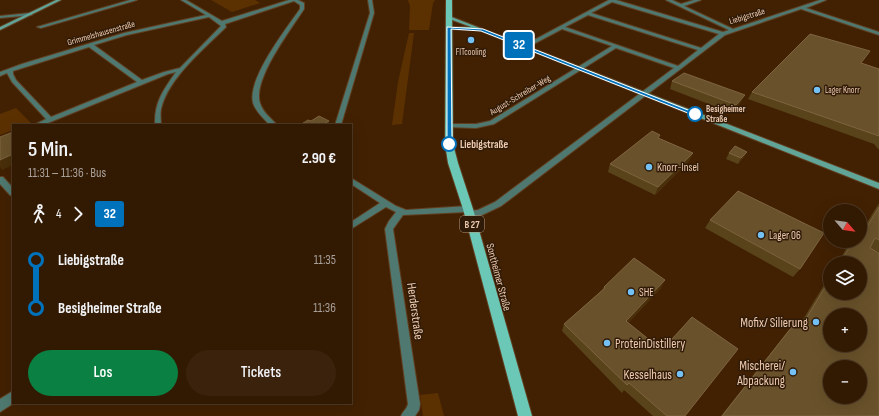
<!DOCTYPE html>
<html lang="de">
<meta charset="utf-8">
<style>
:root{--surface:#321902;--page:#3a220c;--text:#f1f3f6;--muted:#a8a099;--line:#4d3824;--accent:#0b8043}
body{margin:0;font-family:"Sofia Sans Condensed",sans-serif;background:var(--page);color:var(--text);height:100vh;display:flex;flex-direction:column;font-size:15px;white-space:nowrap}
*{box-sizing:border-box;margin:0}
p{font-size:13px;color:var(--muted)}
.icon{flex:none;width:22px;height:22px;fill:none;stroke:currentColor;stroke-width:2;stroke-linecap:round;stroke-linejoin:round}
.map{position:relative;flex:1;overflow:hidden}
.side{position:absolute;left:12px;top:124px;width:340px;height:280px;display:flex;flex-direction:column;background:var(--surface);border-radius:0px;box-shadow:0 4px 16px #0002,0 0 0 1px var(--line)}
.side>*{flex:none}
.badge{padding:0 8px;border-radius:3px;font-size:14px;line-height:26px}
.needle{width:26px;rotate:118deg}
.controls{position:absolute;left:823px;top:204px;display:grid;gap:8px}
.controls a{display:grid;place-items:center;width:44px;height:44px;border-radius:50%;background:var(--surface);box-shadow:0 4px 16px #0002,0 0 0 1px var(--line);font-size:20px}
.map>.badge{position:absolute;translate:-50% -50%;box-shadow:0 0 0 2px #fff}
.legs{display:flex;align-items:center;gap:6px;height:44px;padding:0 16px;font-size:13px}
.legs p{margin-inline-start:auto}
.overview{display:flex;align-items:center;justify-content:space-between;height:68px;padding:0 16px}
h1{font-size:22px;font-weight:600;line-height:30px}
.button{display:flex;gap:8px;margin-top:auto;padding:8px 16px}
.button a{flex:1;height:46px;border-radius:24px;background:var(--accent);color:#fff;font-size:16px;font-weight:600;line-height:46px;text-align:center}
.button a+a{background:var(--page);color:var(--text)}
ul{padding:0 16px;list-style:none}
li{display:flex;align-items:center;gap:14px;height:48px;font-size:15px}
li i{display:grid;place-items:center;width:6px;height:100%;margin:0 5px;background:currentColor}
li i::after{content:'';width:10px;height:10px;margin:-5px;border:3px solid;border-radius:50%;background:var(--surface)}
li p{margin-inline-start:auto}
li:first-child i{background:linear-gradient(#0000 50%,currentColor 0)}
li:last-child i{background:linear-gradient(currentColor 50%,#0000 0)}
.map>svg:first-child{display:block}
</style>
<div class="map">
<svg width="879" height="416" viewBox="0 0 879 416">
<rect width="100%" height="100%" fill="#422102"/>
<g fill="#5c3102">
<polygon points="211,0 255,0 260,3 232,12"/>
<polygon points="408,0 435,0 433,3 429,30 409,30 410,6"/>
<polygon points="409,33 414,33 402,124 392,125 398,82"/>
<polygon points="16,108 31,123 26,125 13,125 13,130 0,135 0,114"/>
<polygon points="438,393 444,416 423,416 420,395"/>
</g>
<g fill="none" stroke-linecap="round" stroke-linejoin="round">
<defs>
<g id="street">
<polygon points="130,0 137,0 41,28 37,27"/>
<path d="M181 0H186L222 21 289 0H298L304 3V9C291 29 252 80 260 103 263 113 271 118 277 125H270C264 119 256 112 253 103 247 79 286 29 300 9V5L294 1 225 24 226 27C204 49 168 78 161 109 160 115 161 120 161 125H155C154 103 163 90 176 72L168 74 43 125H34L46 119 12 82 7 73 0 76V72L22 64 124 33 206 15ZM209 17 221 26 180 68 164 72 142 80 94 45 127 35ZM89 47 137 82 51 117 16 80 13 74V71Z"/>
<polygon points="368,0 372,0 374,13 341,125 335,125 370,13"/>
<path d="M609 0H616L723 32 729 30 666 0H672L681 4 694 0H701L684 6 733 29 820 0H826L806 8 879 32V35L801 9 725 35 501 206 482 215 469 217 465 214 466 212 403 215 393 229 420 404 419 410 415 416H401C403 411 407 409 408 404L385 229 389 221 396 212 386 207 351 229V222L380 203 351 184V178L396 206 406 210 468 206 471 207 472 209 471 211 478 210 495 202 674 68 616 48 494 124 476 128 446 127 445 126 448 124H476L490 121 612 46 562 29 526 48 521 47ZM612 2 719 34 701 48 591 13ZM588 15 698 50 678 66 565 27Z"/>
<polygon points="30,13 32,14 32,15 0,18 0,16"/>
<polygon points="0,177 3,177 13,188 13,196 10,195 0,184"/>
<polygon points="13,391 13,403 14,403 0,412 0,399"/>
</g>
<g id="secondary">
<polygon points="56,0 61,0 0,30 0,27"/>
<polygon points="449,16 879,183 879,189 476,29 474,30 447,29 447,28 449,27 471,27 447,18 447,17"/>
</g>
<polygon id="primary" points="446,0 452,0 453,144 458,163 473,209 532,416 518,416 463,209 448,163 445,144"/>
</defs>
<use href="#street" stroke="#613f21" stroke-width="2"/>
<use href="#secondary" stroke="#613f21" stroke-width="2"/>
<use href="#primary" stroke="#613f21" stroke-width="2"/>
<use href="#street" fill="#4f7970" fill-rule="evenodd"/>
<use href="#secondary" fill="#60a597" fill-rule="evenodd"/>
<use href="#primary" fill="#6bc8b6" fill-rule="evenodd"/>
</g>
<g fill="#59431b">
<polygon points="861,63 879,69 879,150 874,144 748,99 752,92"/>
<polygon points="672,81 741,102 732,113 670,89"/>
<polygon points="659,138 693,153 689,161 655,195 608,172 610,164"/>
<polygon points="747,152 744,157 738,164 726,159 729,153"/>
<polygon points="879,203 879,252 870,248 879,416 721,416 788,331 795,323 799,326 830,275 830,293 860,263 838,263 847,247 853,241 860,241 860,234"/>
<polygon points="710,220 800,269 793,277 705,228"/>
<polygon points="604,287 661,288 628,323 685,416 653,416 624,390 622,393 562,331 564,324 602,290"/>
</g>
<g fill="#492f0a">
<polygon points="745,95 741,102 732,113 736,105"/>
<polygon points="329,121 330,125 322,125"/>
<polygon points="747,152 744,157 738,164 741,158"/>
<polygon points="693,153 689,161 655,195 658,187"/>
<polygon points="13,154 13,165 2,170 0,167 0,160"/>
<polygon points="665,280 661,288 622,329 626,321"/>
</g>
<g fill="#69522b" stroke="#7e6440" fill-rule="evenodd">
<polygon points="810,34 870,51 861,63 879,69 879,136 752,92"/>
<polygon points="684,73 745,95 736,105 672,81"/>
<polygon points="319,116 329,121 322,125 300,125 308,120 311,121"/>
<polygon points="652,131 660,135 658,138 693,153 658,187 610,164"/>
<polygon points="13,132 13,154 0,160 0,137"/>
<polygon points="735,146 747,152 741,158 729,153"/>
<polygon points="738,191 824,233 800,269 710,220"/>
<path d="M879 207V240L875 238 870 248 879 253V416H722L795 323 801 327 830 279V293H860V263H840L853 241H860V238ZM830 315H860V345H830ZM830 367H860V397H830Z"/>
<polygon points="634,258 665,280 626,321 662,350 692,317 738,349 685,416 667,416 629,383 627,385 564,324 605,288 604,287"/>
</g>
<polygon fill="#0072bc" stroke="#fff" points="447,27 483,29 698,114 693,115 481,31 451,29 452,144 447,145"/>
<g fill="#73c1f5" stroke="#301b09" stroke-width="1.5">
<circle cx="471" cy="40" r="4"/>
<circle cx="817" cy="90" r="4"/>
<circle cx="649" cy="167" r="4"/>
<circle cx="761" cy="235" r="4"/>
<circle cx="631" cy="292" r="4"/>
<circle cx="816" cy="322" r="4"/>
<circle cx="607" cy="343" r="4"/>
<circle cx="793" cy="372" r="4"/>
<circle cx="680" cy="374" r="4"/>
</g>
<g fill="#fff" stroke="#0072bc" stroke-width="2">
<circle cx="695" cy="114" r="7"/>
<circle cx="449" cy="144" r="7"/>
</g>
<g text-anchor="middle" stroke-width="3" stroke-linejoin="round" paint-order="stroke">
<g font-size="9" fill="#edcaaf" stroke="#301b09">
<text transform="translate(747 16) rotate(-17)" y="3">Liebigstraße</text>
<text transform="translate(101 33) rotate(-16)" y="3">Grimmelshausenstraße</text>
<text transform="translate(520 95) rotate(-31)" y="3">August-Schreiber-Weg</text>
</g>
<g font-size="9" fill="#edcaaf" stroke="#301b09">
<text x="471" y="55">FITcooling</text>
<text x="825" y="93" text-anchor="start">Lager Knorr</text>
</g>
<g font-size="9" font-weight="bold" fill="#edcaaf" stroke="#301b09" text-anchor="start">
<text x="706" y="112">Besigheimer<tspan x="706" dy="10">Straße</tspan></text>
</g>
<rect fill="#301b09" stroke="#b4967d" stroke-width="1" x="460" y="216" width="24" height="16" rx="3"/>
<g font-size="10" font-weight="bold" fill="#edcaaf">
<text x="472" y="228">B 27</text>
</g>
<g font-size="11" font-weight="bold" fill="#edcaaf" stroke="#301b09" text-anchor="start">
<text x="460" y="148">Liebigstraße</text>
</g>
<g font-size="11" fill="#edcaaf" stroke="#301b09" text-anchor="start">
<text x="657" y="171">Knorr-Insel</text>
<text x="769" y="239">Lager 06</text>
<text x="639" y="296">SHE</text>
</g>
<g font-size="11" fill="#edcaaf" stroke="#301b09">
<text transform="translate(499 277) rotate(75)" y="4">Sontheimer Straße</text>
</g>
<g font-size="13" fill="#edcaaf" stroke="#301b09">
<text transform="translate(416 311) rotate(82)" y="5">Herderstraße</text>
</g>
<g font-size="13" fill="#edcaaf" stroke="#301b09" text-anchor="end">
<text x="808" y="327">Mofix/ Silierung</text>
<text x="615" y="348" text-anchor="start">ProteinDistillery</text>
<text x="785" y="370">Mischerei/<tspan x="785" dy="15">Abpackung</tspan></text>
<text x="672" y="379">Kesselhaus</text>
</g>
</g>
</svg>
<div class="controls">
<a><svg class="needle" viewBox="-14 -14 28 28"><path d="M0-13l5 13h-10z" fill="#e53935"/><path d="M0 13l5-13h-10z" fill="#a8a099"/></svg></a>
<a><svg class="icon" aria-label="layers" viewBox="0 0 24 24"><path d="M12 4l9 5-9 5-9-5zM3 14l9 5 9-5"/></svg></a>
<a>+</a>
<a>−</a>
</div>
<b class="badge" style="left:519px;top:45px;background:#0072bc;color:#fff">32</b>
<section class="side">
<div class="overview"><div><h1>5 Min.</h1><p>11:31 – 11:36 · Bus</p></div><b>2.90 €</b></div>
<div class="legs"><svg class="icon" aria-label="walk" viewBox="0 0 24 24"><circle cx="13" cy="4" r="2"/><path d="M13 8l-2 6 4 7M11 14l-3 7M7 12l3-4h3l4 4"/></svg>4<svg class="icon" aria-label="forward" viewBox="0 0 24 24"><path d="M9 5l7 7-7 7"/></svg><b class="badge" style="background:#0072bc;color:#fff">32</b></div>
<ul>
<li><i style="color:#0072bc"></i><b>Liebigstraße</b><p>11:35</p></li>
<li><i style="color:#0072bc"></i><b>Besigheimer Straße</b><p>11:36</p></li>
</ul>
<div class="button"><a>Los</a><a>Tickets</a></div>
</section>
</div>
